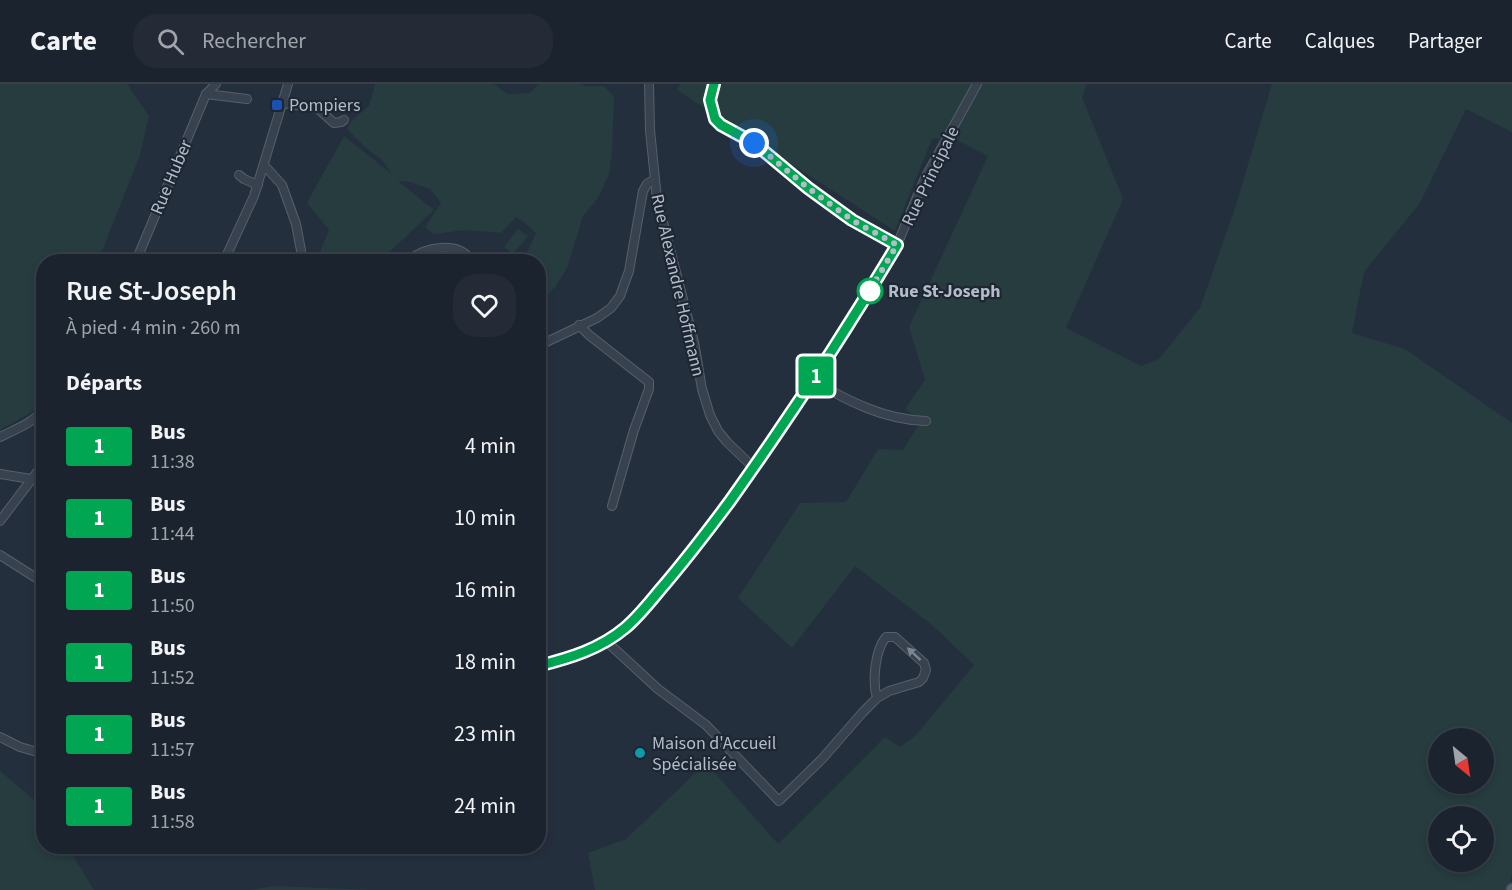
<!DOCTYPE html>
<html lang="fr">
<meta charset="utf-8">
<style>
:root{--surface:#1b232e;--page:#242b36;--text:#f1f3f6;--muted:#a0a4aa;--line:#39404a}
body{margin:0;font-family:"Source Sans 3",sans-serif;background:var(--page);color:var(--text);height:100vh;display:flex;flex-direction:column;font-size:22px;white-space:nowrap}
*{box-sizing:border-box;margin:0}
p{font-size:20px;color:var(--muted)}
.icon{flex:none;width:33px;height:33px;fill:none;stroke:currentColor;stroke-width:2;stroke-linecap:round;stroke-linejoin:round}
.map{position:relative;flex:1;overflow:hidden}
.side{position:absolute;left:36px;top:170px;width:510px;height:600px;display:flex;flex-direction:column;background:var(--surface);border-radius:24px;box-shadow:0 3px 9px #0003,0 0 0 2px var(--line)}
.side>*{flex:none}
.badge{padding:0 12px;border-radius:4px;font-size:21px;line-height:39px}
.needle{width:39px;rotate:151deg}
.tools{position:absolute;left:1428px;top:644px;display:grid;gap:12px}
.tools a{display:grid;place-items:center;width:66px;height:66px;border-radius:50%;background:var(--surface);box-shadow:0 3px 9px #0003,0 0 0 2px var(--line);font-size:30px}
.you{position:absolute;width:30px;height:30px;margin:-15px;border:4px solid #fff;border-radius:50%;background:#1a73e8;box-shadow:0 0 0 9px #1a73e833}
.map>.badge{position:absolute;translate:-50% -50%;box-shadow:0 0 0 3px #fff}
h2{padding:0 30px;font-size:22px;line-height:54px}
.round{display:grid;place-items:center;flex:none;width:63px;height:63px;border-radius:24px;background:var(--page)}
.overview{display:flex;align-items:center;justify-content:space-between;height:102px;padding:0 30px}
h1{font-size:28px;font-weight:600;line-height:45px}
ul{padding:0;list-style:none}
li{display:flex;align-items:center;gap:18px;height:72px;padding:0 30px}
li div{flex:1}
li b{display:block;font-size:22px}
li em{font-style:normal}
li .badge{min-width:66px;font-weight:700;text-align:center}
header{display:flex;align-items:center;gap:36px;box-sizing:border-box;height:84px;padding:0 30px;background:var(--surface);border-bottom:2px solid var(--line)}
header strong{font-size:28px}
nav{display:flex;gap:33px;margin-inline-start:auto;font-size:21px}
.search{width:420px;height:54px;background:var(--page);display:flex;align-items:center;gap:15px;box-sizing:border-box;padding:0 21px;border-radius:24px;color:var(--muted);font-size:22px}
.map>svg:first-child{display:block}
</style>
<header>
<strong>Carte</strong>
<div class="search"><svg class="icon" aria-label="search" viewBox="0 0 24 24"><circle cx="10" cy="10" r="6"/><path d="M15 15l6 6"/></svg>Rechercher</div>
<nav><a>Carte</a><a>Calques</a><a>Partager</a></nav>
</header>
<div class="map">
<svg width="1512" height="806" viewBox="0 0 1512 806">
<rect width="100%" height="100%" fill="#242f3e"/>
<g fill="#263c3f" fill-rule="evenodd">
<polygon points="0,0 127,0 149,32 140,71 98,177 44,177 43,319 35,326 0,346"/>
<polygon points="375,0 494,0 508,10 530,9 539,0 581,0 586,2 604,2 614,12 612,68 609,90 598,114 583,132 567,184 555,203 539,220 538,177 526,177 526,171 536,149 526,140 516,133 501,149 465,146 434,150 425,143 441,119 430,105 410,98 398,97 434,126 380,177 321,177 321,165 329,146 307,119 344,52 392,90 382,76 365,63 347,45 352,36 369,22"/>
<path d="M680 0H1087L1082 13 1123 115 1066 244 1141 282 1159 275 1200 224 1235 124 1272 0H1512V48L1466 25 1420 119 1364 188 1352 249 1405 265 1512 339V790L1509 806H595L588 769 626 755 706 679 778 760 885 653 900 663 916 651 974 581 932 541 855 482 792 564 738 514 800 419 846 418 878 365 903 366 921 337 905 325 925 296 909 243 988 72 953 54 932 55 895 147 677 6ZM1438 654H1484V699H1438ZM1438 732H1484V777H1438Z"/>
<polygon points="518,145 528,152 513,170 504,163"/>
<polygon points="0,687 40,721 43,726 44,762 67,762 94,806 0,806"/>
<polygon points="274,802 372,806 249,806"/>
</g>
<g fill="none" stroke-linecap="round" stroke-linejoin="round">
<defs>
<g id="minor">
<polyline points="649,0 650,46 657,115 694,258 702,305 710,331 718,347 727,358 754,384"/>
<polyline points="714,0 710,17 715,35 721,41 754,59 809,104 852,136 897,161"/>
<polyline points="206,10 247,15"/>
<polyline points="282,19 317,24 334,39 341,38 344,36"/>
<polyline points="264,81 282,101 296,140 303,177"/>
<polyline points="239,91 244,95 258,101"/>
<polyline points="136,177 206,10 216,0"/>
<polyline points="224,177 254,112 288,0"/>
<path d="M408 177C424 163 458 156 472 177"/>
<polyline points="579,241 589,251 649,298 649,305 634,346 612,422"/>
<polyline points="538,262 597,234 611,224 620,212 629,187 643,107 647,100 655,95"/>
<path d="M813 296C847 317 885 336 926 337"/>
<path d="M0 353C16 345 33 339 44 325"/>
<polyline points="0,390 31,395"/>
<polyline points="0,437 44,379"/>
<polyline points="0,471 44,499"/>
<path d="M606 557 658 605 706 641 779 717 822 675 863 628 877 614 889 607 919 598 923 594 926 586 924 579 895 553H886C875 566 872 597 877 614"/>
<polyline points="538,582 578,571 595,564 625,544 660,506 699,459 754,384 867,211 897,161 925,94 977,0"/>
<polyline points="0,653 20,663 44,670"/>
</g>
<polyline id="major" points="1512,806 1512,805"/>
</defs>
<use href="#minor" stroke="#565f6c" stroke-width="10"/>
<use href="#major" stroke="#414a57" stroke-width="13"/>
<use href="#minor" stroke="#38414e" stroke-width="8"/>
<use href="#major" stroke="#56606e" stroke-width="10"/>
</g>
<defs><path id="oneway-solid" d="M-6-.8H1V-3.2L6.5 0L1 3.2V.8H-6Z" transform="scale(1.5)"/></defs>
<use fill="#7c8592" href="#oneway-solid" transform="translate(914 570) rotate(-137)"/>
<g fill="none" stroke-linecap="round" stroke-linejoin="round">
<defs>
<path id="line" d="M538 582C570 574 600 565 625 544 638 533 649 519 659 507 684 478 707 448 730 417 789 334 845 249 897 161L852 136 808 104 754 59 721 41 715 35 710 16 714 0"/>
</defs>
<use href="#line" stroke="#fff" stroke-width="14"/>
<use href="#line" stroke="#00a651" stroke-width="9"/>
<polyline stroke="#b4bcc9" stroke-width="6" stroke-dasharray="0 10.8" points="754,59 808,104 852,136 897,161 867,211 870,207"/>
</g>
<rect fill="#1a4fb4" stroke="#1d2633" stroke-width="2" x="271" y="15" width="12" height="12" rx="3"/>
<circle fill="#fff" stroke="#00a651" stroke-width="3" cx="870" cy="207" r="12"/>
<circle fill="#0f9aa8" stroke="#1d2633" stroke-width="2" cx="640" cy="669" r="6"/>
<g text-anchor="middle" stroke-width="4.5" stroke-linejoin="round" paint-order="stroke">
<g font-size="18" fill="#b4bcc9" stroke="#1d2633" text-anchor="start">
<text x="289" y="27">Pompiers</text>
<text x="652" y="665">Maison d'Accueil<tspan x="652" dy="21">Spécialisée</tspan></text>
</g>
<g font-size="18" fill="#b4bcc9" stroke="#1d2633">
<text transform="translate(930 92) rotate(-64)" y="6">Rue Principale</text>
<text transform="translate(171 93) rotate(-67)" y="6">Rue Huber</text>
<text transform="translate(678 201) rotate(77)" y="6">Rue Alexandre Hoffmann</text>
</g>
<g font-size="18" font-weight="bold" fill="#b4bcc9" stroke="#1d2633" text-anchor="start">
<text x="888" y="213">Rue St-Joseph</text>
</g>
</g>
</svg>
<div class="tools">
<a><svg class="needle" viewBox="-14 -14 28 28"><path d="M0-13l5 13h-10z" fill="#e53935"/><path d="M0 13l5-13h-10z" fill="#a0a4aa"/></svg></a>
<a><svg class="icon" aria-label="locate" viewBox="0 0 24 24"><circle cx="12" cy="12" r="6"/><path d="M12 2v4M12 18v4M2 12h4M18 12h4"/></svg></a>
</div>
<div class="you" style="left:754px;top:59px"></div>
<b class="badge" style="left:816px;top:292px;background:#00a651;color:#fff">1</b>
<section class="side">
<div class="overview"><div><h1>Rue St-Joseph</h1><p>À pied · 4 min · 260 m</p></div><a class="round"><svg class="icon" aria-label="heart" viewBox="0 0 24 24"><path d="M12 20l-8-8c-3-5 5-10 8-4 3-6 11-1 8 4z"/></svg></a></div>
<h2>Départs</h2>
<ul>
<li><span class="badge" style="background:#00a651;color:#fff">1</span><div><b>Bus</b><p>11:38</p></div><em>4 min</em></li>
<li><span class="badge" style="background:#00a651;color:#fff">1</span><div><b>Bus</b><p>11:44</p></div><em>10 min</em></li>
<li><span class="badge" style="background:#00a651;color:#fff">1</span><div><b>Bus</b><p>11:50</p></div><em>16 min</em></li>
<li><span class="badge" style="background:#00a651;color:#fff">1</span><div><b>Bus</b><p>11:52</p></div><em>18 min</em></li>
<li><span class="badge" style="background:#00a651;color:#fff">1</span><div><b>Bus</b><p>11:57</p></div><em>23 min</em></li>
<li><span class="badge" style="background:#00a651;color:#fff">1</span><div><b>Bus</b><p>11:58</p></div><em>24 min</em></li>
</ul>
</section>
</div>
